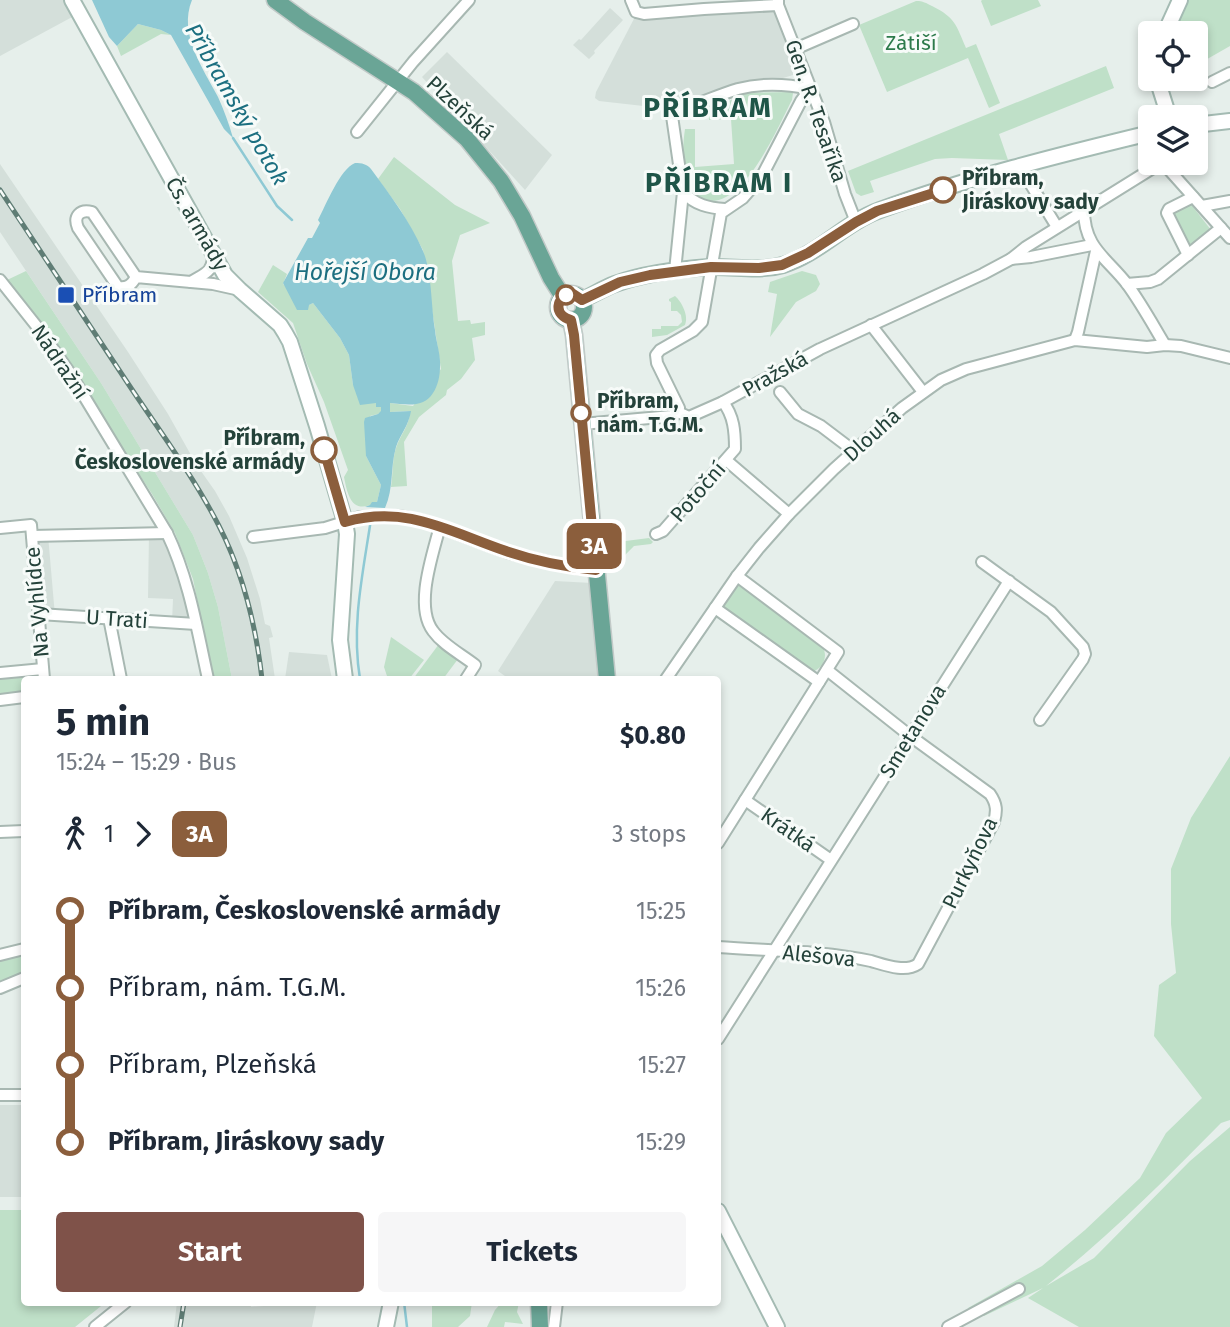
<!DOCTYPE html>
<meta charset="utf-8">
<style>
:root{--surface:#fff;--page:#f6f6f7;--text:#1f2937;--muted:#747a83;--accent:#7f5249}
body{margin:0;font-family:"Fira Sans",sans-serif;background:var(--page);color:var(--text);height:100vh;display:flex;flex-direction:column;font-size:26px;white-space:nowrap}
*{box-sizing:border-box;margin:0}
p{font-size:23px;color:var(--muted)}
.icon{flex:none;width:38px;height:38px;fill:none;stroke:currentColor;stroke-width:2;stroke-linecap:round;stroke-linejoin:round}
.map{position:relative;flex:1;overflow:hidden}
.sheet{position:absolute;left:21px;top:676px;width:700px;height:630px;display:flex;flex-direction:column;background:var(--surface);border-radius:7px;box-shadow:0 4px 10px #0003}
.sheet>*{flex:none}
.badge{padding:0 14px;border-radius:10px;font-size:24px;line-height:46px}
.buttons{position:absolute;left:1138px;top:21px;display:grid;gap:14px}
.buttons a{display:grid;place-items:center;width:70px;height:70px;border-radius:7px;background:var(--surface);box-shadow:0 4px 10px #0003;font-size:35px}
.map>.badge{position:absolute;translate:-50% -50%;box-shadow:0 0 0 4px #fff}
.legs{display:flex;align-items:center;gap:10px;height:77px;padding:0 35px;font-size:23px}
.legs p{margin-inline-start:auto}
.head{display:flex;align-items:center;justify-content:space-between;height:119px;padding:0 35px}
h1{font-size:38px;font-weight:700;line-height:52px}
.primary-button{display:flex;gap:14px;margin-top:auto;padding:14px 35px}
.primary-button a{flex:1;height:80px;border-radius:7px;background:var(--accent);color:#fff;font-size:28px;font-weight:700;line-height:80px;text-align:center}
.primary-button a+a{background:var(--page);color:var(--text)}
ul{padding:0 35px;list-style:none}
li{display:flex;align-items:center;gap:24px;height:77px;font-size:26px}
li i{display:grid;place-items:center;width:10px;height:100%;margin:0 9px;background:currentColor}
li i::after{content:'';width:18px;height:18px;margin:-9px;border:5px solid;border-radius:50%;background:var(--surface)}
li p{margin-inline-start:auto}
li:first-child i{background:linear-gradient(#0000 50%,currentColor 0)}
li:last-child i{background:linear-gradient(currentColor 50%,#0000 0)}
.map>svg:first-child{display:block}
</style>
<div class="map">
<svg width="1230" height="1327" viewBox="0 0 1230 1327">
<rect width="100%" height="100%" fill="#e6efeb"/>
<g fill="#d4dfda">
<polygon points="0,0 66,0 74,16 0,56"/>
<polygon points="779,3 806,71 679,110 599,101 595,98 596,92 637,13"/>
<polygon points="610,8 623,20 594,51 595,53 589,59 573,45 579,39 581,40"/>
<polygon points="447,52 552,155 525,190 422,77"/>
<polygon points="0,164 128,352 168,414 196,464 215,491 229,516 247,558 260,599 265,624 270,626 273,637 269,638 275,679 232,679 218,607 208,573 193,535 101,383 0,232"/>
<polygon points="149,533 169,534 200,624 172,622 173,599 148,598"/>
<polygon points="48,535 55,616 37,614 32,536"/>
<polygon points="555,581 592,583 601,679 509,679 498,671"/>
<polygon points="289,652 327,655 332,679 285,679"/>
<rect x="0" y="1105" width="24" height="92"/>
<polygon points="177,1302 250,1302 251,1307 317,1302 312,1327 174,1327"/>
</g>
<g fill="#bfe0c8">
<polygon points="982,0 1038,0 1041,6 991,26 981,1"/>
<polygon points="1186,0 1230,0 1230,46 1195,66 1195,33 1171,33"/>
<path d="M916 1C923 1 926 3 932 6 956 18 956 25 966 48L976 44 1000 103 989 108 968 58 887 92 859 25Z"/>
<polygon points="138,24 161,30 171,35 161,34 121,56 117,46"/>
<polygon points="1106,66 1114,88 999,134 1008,160 952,158 935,159 870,181 874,192 861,196 856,193 848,171"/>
<path d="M790 92 793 93 792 100C777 128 735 232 691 192 692 183 688 178 686 170 682 156 683 143 685 129H695V167L734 164 731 119 709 120V111L745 93Z"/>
<path d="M394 157 455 205 490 223 460 235 452 261 458 321 470 320 471 324 485 322V335L472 338 475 360 461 379 447 390 446 395 419 417 404 442 407 486 391 487C393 474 392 460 396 448 400 435 410 425 410 411L390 412V403L413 406 441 369 423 250 400 209 378 179Z"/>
<polygon points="1190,203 1211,230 1188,246 1170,213"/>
<path d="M273 265 287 274 283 284 309 305 313 303 340 338 349 355 353 385 381 407V412L378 414 370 416 366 456 381 485 377 502C353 515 348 498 344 477L348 470 324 402 307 364 293 323 258 292Z"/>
<polygon points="26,271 101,383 193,535 208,573 218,607 232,679 213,679 193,579 175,533 152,494 44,328 7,280"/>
<polygon points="802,271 816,275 820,284 816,291 796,302 770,337 777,294 768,292 770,282"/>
<path d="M675 296C682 302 689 316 685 325L667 335 652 337V329H661V326H678L682 322 681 315 677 311H671V302L669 301V299Z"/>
<polygon points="649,538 653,542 651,544 634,546 620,560 614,560 609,557 607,545 610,543"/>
<path d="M742 580 823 647C828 658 823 668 812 672L721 611Z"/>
<polygon points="391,637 424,660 409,679 388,679 384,667"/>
<polygon points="439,644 458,659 443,679 413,679"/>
<polygon points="38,673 39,679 24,679 24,696 0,698 0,677"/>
<path d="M1230 756V1120L1221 1123C1165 1180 1109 1236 1046 1286L1094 1258 1190 1161 1230 1127V1327H1079L1028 1298 1043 1288 984 1316 968 1308 1042 1266 1085 1230 1140 1178 1166 1133 1202 1098 1154 1036 1159 985 1176 973 1171 924V869L1191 818Z"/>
<polygon points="24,949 24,978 0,988 0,955"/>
<polygon points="0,1210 24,1210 24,1302 106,1302 75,1327 0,1327"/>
<polygon points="432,1302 472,1302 470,1316 458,1327 432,1327"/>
<polygon points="502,1302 519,1302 517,1312 523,1324 505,1322 504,1327 487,1327 495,1310"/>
</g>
<g fill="#8ec9d4">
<path d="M92 0H192C178 34 203 68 218 97 224 110 229 124 233 138L224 129 171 35 161 30 138 24 117 46 109 37Z"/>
<path d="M355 163C362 163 367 164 371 169 390 195 410 221 423 251 432 272 431 306 435 330 436 342 441 355 440 367 440 375 438 386 433 393 423 409 405 404 390 403V412L411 411C409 425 400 435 396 447 390 468 394 488 385 508L365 507 370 505 372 502H377L381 485 366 456 364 422 365 418 378 414 381 411V407H376V403L360 405 353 385 349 355 340 338 313 303 309 305 308 310H297L283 283 308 238H312L320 223 318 220C326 205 340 169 355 163Z"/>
</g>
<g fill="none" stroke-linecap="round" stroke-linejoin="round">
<g stroke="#8ec9d4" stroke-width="2.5">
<polyline points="233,138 277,206 292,220"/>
<path d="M360 679C351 625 363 573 371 519"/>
<polyline points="404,1302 407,1327"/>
</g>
<defs>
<g id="street">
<polyline points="631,0 636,12 644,14 704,9 778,5"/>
<polyline points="778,0 778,5 824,122 845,194 856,222"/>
<polyline points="795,49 853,24"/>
<polyline points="1212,82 1230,73"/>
<polyline points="357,132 413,62 469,0"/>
<polyline points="1163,163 1230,238"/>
<polyline points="1020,167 1057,227"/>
<polyline points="1202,206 1230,201"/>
<path d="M725 209C709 208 695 205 683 192L672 116 679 110C699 104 718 95 738 89 761 83 787 84 810 89"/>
<path d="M1084 210C1084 248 1107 258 1127 284 1141 303 1153 325 1165 345"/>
<polyline points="1188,255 1167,213 1169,209 1193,197"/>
<polyline points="1011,259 1031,257 1092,245"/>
<polyline points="675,271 683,192"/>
<path d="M136 277C131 286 127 288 118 287L78 228C73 216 80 209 92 212L136 277 213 284 240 290"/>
<path d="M0 280 42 333 70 373 167 533C189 579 197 629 208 679"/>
<path d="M191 282C205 273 213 273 213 254"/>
<polyline points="1127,284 1150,282 1158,279 1221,228"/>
<polyline points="871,325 923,392"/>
<polyline points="1075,340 1078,332 1096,251"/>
<polyline points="780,392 798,414 821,426 854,451"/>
<polyline points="678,412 689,417 723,402 820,349 983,274 1011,259 1026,247 1161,163"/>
<polyline points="678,412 679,408 657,363 656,355 660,350 693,331 702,322 721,213 743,198 762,176 801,101 810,89"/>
<polyline points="582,424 672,416 678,412"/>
<polyline points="726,460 789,514"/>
<path d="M440 526C433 554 414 606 433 631 443 645 461 654 475 665L466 679"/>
<polyline points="0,528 31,525 44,679"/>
<path d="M656 534 663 531 735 449C735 432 734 416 723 402"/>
<polyline points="32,536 167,533"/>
<polyline points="253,537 325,528 360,517 400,516 424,521 509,553 575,568 596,570"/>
<polyline points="982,562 1051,612 1083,647 1085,654 1083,659 1040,720"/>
<polyline points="715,608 819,682"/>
<polyline points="39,614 196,624"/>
<polyline points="109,618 121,679"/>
<polyline points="0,673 43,669"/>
<polyline points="666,679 737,576 759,548 789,514 834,469 902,408 941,380 966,369 1075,340 1147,347 1165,345 1181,346 1230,358"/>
<polyline points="0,700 24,697"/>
<polyline points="745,800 831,860"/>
<polyline points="0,832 24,831"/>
<polyline points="718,843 838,652 737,576"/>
<path d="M718 947C768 951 821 950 871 961 885 965 905 973 918 964L994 822C997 811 997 804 990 794L909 735 827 670"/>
<polyline points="0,955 24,949"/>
<polyline points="0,988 24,978"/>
<polyline points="718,1039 1009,581"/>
<polyline points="0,1095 24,1095"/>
<polyline points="95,1327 126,1302"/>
<polyline points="554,1327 557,1302"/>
<polyline points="948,1327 1019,1289"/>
</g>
<g id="secondary">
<polyline points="72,0 225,275 240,290 280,325 285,333 290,342 317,426 345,522 347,534 340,640 345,679"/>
<polyline points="1165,33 1180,0"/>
<polyline points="1157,79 1169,117"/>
<polyline points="1195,125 1230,121"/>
<path d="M582 300C593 295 604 288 615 284 642 274 680 269 709 267 734 266 759 272 783 265 819 254 844 223 880 210 967 178 1059 155 1150 133"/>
<polyline points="718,1211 777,1327"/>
<polyline points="386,1327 391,1302"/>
</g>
<g id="primary">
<polyline points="275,0 305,22 414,92 467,139 501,181 522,216 551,278 563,297"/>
<circle cx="571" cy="307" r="13"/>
<polyline points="571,320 574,335 607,679"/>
<polyline points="539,1302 540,1327"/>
</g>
</defs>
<use href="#street" stroke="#a8b8b2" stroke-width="14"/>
<use href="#secondary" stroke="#a4bbb3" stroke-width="18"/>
<use href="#primary" stroke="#c2cac8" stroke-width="19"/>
<use href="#street" stroke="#fff" stroke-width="10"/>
<use href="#secondary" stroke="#fff" stroke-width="14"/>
<use href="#primary" stroke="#6aa596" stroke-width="16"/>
<defs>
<g id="rail">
<path d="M0 190C42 254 85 318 127 382 158 429 193 475 219 526 243 573 256 626 262 679"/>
<polyline points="180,1327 184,1302"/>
</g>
</defs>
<use href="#rail" stroke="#5f7d75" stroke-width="5"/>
<use href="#rail" stroke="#f7fbf9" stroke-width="2.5" stroke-dasharray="8" stroke-linecap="butt"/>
</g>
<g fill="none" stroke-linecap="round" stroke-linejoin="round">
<defs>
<path id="line-1" d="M324 450 345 522C406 504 450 532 506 551 535 561 566 567 596 570L574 335 571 320C553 315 555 296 573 294L582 300 620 282 650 275 711 267 759 268 782 265 808 253 856 222 877 211 943 190"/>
</defs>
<use href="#line-1" stroke="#fff" stroke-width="16"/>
<use href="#line-1" stroke="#8b5e3c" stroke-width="10"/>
</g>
<g fill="#fff" stroke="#8b5e3c" stroke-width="3.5">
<circle cx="943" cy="190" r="12"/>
<circle cx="566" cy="295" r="9"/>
<circle cx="581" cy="413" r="9"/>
<circle cx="324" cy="450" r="12"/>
</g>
<rect fill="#1a4fb4" stroke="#f7fbf9" stroke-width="2.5" x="57" y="286" width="18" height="18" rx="3.5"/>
<g text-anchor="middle" stroke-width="6" stroke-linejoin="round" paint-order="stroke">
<g font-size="21" fill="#2d7a4b" stroke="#f7fbf9">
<text x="911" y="50">Zátiší</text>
</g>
<g font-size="21" fill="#24423a" stroke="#f7fbf9">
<text transform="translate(460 108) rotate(43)" y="7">Plzeňská</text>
<text transform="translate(816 111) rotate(71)" y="7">Gen. R. Tesaříka</text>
<text transform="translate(197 224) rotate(60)" y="7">Čs. armády</text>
<text transform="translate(60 362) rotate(56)" y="7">Nádražní</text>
<text transform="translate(775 374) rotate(-29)" y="7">Pražská</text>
<text transform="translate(872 435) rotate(-42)" y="7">Dlouhá</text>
<text transform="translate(698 492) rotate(-49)" y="7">Potoční</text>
<text transform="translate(37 602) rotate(-95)" y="7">Na Vyhlídce</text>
<text transform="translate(117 619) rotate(4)" y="7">U Trati</text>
<text transform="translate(913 731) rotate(-58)" y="7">Smetanova</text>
<text transform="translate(788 830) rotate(35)" y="7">Krátká</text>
<text transform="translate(970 863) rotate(-64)" y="7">Purkyňova</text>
<text transform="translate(819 956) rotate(6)" y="7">Alešova</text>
</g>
<g font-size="21" font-weight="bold" fill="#24423a" stroke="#f7fbf9" text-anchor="start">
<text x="962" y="185">Příbram,<tspan x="962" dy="24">Jiráskovy sady</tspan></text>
<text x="597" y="408">Příbram,<tspan x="597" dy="24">nám. T.G.M.</tspan></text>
<text x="305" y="445" text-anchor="end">Příbram,<tspan x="305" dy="24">Československé armády</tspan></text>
</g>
<g font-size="21" fill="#164399" stroke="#f7fbf9" text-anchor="start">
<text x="82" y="302">Příbram</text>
</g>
<g font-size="23" font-style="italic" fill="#1c6f80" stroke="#f7fbf9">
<text transform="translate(237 104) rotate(60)" y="8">Příbramský potok</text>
<text x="365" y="280">Hořejší Obora</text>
</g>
<g font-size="28" font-weight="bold" letter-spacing="2" fill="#1f5548" stroke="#f7fbf9">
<text x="708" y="117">PŘÍBRAM</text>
<text x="719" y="192">PŘÍBRAM I</text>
</g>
</g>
</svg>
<div class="buttons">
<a><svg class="icon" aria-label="locate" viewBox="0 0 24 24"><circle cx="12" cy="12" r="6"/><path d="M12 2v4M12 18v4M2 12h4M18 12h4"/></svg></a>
<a><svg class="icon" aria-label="layers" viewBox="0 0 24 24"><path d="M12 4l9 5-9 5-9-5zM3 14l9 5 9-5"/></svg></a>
</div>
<b class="badge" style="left:594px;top:546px;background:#8b5e3c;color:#fff">3A</b>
<section class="sheet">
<div class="head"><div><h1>5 min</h1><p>15:24 – 15:29 · Bus</p></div><b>$0.80</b></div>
<div class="legs"><svg class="icon" aria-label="walk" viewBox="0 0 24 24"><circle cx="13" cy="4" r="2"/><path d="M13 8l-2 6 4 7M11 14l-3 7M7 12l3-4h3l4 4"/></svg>1<svg class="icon" aria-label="forward" viewBox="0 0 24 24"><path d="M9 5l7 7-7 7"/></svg><b class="badge" style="background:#8b5e3c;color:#fff">3A</b><p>3 stops</p></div>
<ul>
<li><i style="color:#8b5e3c"></i><b>Příbram, Československé armády</b><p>15:25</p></li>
<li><i style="color:#8b5e3c"></i><span>Příbram, nám. T.G.M.</span><p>15:26</p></li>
<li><i style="color:#8b5e3c"></i><span>Příbram, Plzeňská</span><p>15:27</p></li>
<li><i style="color:#8b5e3c"></i><b>Příbram, Jiráskovy sady</b><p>15:29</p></li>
</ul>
<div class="primary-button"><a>Start</a><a>Tickets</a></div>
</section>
</div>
